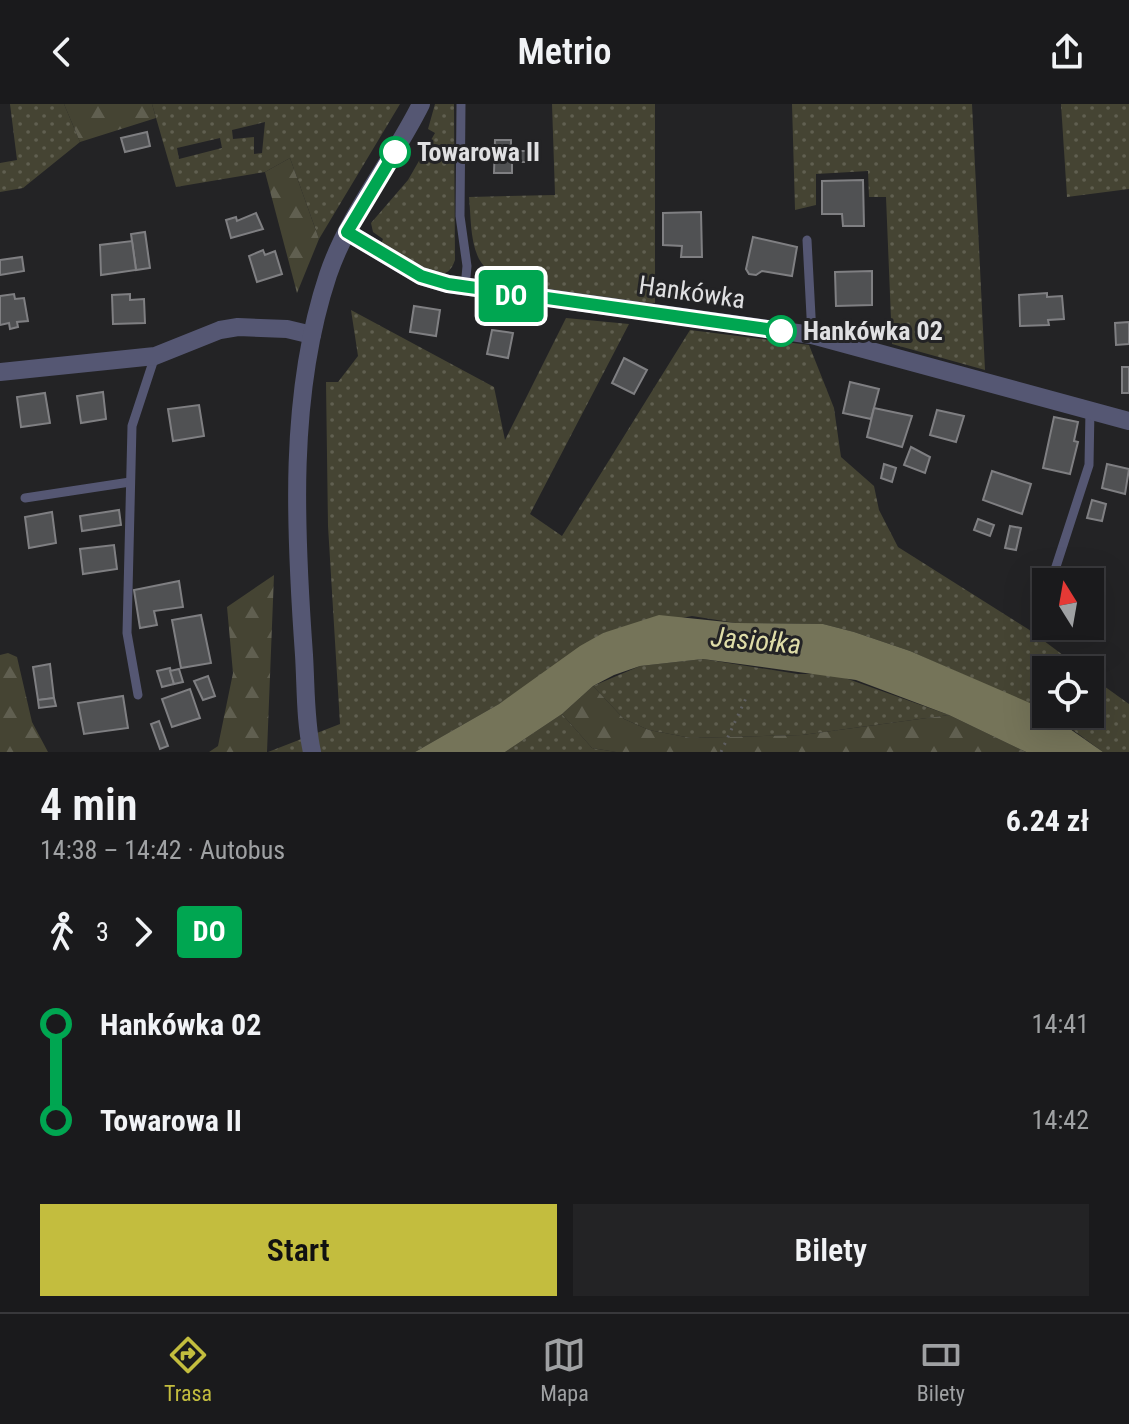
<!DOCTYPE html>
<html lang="pl">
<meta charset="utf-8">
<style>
:root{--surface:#1a1a1c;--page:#232325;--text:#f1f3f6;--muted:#9fa1a3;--line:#38383b;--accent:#c3bd3e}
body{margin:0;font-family:"Roboto Condensed",sans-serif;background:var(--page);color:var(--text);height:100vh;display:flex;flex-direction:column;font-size:30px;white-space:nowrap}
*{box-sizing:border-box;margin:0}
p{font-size:26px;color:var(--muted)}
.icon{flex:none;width:44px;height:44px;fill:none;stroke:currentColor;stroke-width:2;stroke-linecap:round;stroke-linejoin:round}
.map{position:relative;height:648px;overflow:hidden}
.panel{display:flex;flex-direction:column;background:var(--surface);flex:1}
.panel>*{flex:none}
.badge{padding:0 16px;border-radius:6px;font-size:28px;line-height:52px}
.needle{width:52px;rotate:349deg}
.buttons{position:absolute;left:1032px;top:464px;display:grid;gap:16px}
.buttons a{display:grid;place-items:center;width:72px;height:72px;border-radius:0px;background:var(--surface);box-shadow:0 8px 32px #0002,0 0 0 2px var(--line);font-size:40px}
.map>.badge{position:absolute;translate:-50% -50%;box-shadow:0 0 0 4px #fff}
.legs{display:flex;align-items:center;gap:12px;height:88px;padding:0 40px;font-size:26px}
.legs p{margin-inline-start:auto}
.headline{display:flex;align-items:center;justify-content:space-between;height:136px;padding:0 40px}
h1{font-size:44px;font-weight:600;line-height:60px}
.button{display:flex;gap:16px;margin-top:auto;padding:16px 40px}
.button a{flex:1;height:92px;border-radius:0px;background:var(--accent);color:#111;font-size:32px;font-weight:600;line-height:92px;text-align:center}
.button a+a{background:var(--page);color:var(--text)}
ul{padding:0 40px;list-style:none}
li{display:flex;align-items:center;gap:28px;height:96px;font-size:30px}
li i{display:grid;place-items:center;width:12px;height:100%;margin:0 10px;background:currentColor}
li i::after{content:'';width:20px;height:20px;margin:-10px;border:6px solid;border-radius:50%;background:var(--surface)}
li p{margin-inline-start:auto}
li:first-child i{background:linear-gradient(#0000 50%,currentColor 0)}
li:last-child i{background:linear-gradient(currentColor 50%,#0000 0)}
header{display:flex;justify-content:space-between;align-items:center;height:104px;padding:0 40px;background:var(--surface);font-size:36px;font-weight:600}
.tab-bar{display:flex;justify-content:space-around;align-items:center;height:112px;border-top:2px solid var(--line);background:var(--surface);font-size:22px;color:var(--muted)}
.tab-bar a{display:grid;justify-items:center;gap:4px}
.tab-bar .on{color:var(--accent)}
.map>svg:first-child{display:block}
</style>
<header><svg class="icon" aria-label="back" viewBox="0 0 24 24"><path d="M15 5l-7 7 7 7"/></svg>Metrio<svg class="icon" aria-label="share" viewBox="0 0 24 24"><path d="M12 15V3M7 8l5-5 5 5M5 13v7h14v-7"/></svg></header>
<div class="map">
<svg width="1129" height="648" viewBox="0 0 1129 648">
<defs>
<pattern id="grass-dots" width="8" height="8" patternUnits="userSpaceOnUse" patternTransform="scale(2)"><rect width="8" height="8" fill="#454433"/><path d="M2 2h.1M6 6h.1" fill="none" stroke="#605f50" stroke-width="1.8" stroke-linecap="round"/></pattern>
<pattern id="forest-firs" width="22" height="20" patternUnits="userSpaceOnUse" patternTransform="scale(2)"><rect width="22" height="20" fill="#454433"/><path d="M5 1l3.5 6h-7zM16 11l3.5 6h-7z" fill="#605f50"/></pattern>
</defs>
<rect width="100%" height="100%" fill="#232325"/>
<g fill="url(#grass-dots)" fill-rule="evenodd">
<polygon points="10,0 64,0 80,38 23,84 0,88 0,59 17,56"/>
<path d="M152 0H400L319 135 290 54 265 68 176 83ZM265 18 262 49 254 50V33L233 35 232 26ZM220 34 222 44 179 55 177 44Z"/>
<path d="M435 0H454L455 156C451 167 447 171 435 170L381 140 383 135 373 128 371 119 408 76 435 29 428 25Z"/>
<path d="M552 0H655V199C611 197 502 197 479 155 470 137 471 113 469 93L555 91Z"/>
<polygon points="792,0 972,0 985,266 892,240 886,93 869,93 868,67 816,70 816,101 795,106"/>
<polygon points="1061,0 1129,0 1129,85 1067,93"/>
<polygon points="351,206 494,283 505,336 566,214 629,220 530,410 562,432 690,226 809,241 834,304 841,353 874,382 879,406 898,443 1028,525 1083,566 1046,566 1046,607 910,547 854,528 823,520 736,519 692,512 603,529 499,600 415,648 268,648 340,620 328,422 326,278 338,278 358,252"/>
<polygon points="703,555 798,570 834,570 949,611 802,631 691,634 649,626 624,615 593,582 640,562"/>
<polygon points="1090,572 1129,600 1129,648 1103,648 1051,610 1090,610"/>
<polygon points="562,610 592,644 616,648 505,648"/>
</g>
<g fill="url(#forest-firs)">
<polygon points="64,0 152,0 156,14 80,38"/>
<polygon points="290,54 319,135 297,189 265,68"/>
<polygon points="274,471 267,648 209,648 218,642 233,569 227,503"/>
<polygon points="8,549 17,553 32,618 48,648 0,648 0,551"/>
<polygon points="593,582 624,615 649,626 691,634 802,631 949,611 1026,648 616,648 592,644 562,610"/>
</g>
<polygon fill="#757459" points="659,511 736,519 823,520 854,528 910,547 1037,602 1103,648 1026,648 949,611 856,576 703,555 640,562 614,571 593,582 562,610 505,648 415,648 499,600 580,542 603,529"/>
<g fill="#505153" stroke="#7f7f82" stroke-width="2">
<polygon points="147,28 150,42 125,48 121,34"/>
<polygon points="495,36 511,36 511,47 527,47 526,58 512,58 512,69 494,69"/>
<polygon points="863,76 864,122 843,122 842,110 822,110 822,77"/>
<polygon points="701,108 702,153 681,153 682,142 663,141 663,109"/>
<polygon points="256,109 263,125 231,134 226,116 236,113 237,117"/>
<polygon points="145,128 150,164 136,166 131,130"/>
<polygon points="753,133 797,143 792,172 762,167 756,171 749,170 746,165"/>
<polygon points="132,137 136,166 101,171 100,141"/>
<polygon points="263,146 265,151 275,147 282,170 257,178 249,152"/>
<polygon points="22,153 24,167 0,171 0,156"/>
<polygon points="872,167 872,201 836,202 835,168"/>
<polygon points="1047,189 1047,193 1062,192 1064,215 1048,216 1049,221 1020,222 1019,191"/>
<polygon points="14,190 15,195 24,194 28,217 17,218 18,223 10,225 9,219 0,221 0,192"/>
<polygon points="130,190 130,196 144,195 145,219 113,220 112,191"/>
<polygon points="414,202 440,206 436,232 410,228"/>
<polygon points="1129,218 1129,240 1116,241 1115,219"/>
<polygon points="492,226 513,229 508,254 487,250"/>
<polygon points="624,254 647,266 634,290 612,279"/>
<rect x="1122" y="263" width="7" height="26"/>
<polygon points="850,278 879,285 871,315 843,309"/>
<polygon points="103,288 106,315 81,319 77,292"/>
<polygon points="45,289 50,319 21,323 17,293"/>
<polygon points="199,301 204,332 173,337 168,305"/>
<polygon points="874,304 912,312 902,343 867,333"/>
<polygon points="937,306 964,312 956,338 930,331"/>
<polygon points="1054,313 1078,318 1074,337 1078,338 1070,370 1043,364"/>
<polygon points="911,343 930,353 925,369 904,361"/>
<polygon points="884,360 896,364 892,378 881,374"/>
<polygon points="1107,360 1129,365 1125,390 1102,384"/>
<polygon points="992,367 1031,380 1022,410 983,396"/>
<polygon points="1092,396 1106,400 1102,417 1087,414"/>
<polygon points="119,406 121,421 82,427 80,412"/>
<polygon points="52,408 56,439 29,444 25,413"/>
<polygon points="978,415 994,421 990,432 974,426"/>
<polygon points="1010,422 1021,424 1016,446 1005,444"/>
<polygon points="114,441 117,465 83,470 80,445"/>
<polygon points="179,477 183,503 154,507 157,521 140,524 134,486"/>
<polygon points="201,511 211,559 181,564 172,516"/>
<polygon points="50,560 54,594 38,596 33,563"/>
<polygon points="170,564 174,580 162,583 157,567"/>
<polygon points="179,565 183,578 174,580 170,567"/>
<polygon points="208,572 215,592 203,596 194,577"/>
<polygon points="190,585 200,614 172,623 162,595"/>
<polygon points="123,592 128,624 84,630 78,599"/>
<polygon points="54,594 56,602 39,604 38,596"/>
<polygon points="159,617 168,642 160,645 151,620"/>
</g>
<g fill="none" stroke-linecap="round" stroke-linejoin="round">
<polyline stroke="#606062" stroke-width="3" stroke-dasharray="2 6" stroke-linecap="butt" points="721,648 747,592"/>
<g stroke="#555773" stroke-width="9">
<polyline points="461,0 460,112 467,162 465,184"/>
<polyline points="807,136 812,231"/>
<polyline points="25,394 130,378"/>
<polyline points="1051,478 1089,361 1090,305"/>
<polyline points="138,591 127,529 132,322 155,252"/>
</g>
<g stroke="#555773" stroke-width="18">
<polyline points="347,128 421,172 448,180 812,231 1129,317"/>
<polyline points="0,268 155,252 220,226 238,223 287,225 312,231"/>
<path d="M312 648C305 617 306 583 304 551 295 426 288 291 328 171 349 109 393 57 421 0"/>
</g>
</g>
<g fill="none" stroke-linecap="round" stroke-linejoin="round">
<defs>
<polyline id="line-1" points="395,48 347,128 421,172 448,180 781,227"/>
</defs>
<use href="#line-1" stroke="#fff" stroke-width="18"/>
<use href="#line-1" stroke="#00a651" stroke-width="12"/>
</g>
<g fill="#fff" stroke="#00a651" stroke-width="4">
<circle cx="395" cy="48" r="14"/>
<circle cx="781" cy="227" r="14"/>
</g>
<g text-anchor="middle" stroke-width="6" stroke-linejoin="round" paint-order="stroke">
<g font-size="26" font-weight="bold" fill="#e0e0e2" stroke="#232325" text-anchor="start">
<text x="417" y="57">Towarowa II</text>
<text x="803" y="236">Hankówka 02</text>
</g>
<g font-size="26" fill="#e0e0e2" stroke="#232325">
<text transform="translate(692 188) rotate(8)" y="9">Hankówka</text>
</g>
<g font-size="28" font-style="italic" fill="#dfdda8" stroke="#232325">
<text transform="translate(756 536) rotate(5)" y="10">Jasiołka</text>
</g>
</g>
</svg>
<div class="buttons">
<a><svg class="needle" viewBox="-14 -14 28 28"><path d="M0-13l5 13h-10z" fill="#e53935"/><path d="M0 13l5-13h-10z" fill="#9fa1a3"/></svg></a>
<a><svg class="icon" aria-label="locate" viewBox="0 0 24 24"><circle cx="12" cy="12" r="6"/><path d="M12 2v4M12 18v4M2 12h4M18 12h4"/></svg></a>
</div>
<b class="badge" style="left:511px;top:192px;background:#00a651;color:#fff">DO</b>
</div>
<section class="panel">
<div class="headline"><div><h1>4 min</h1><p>14:38 – 14:42 · Autobus</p></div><b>6.24 zł</b></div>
<div class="legs"><svg class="icon" aria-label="walk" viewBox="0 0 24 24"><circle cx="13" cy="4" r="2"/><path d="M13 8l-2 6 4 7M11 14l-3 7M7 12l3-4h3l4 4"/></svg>3<svg class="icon" aria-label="forward" viewBox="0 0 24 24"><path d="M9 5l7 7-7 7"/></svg><b class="badge" style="background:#00a651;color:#fff">DO</b></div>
<ul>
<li><i style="color:#00a651"></i><b>Hankówka 02</b><p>14:41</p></li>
<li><i style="color:#00a651"></i><b>Towarowa II</b><p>14:42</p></li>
</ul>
<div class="button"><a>Start</a><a>Bilety</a></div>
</section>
<nav class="tab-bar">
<a class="on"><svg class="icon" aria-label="directions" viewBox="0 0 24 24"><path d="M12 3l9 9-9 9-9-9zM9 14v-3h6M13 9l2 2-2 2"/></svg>Trasa</a>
<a><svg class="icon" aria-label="map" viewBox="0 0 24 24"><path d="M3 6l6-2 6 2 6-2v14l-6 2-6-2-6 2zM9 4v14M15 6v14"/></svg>Mapa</a>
<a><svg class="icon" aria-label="tickets" viewBox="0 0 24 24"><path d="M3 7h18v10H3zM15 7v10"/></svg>Bilety</a>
</nav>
